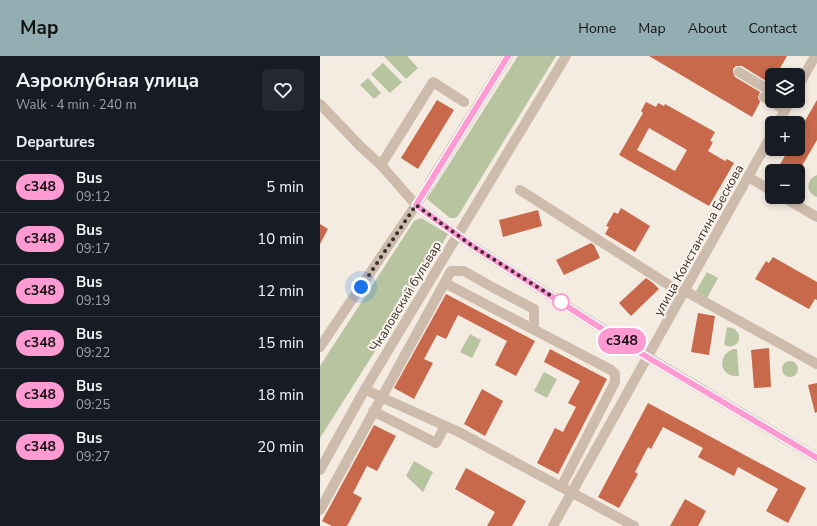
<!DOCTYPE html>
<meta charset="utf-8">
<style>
:root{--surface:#171b24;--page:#242831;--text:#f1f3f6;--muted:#9ea1a6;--line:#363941;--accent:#92aeb2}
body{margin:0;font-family:"Nunito Sans",sans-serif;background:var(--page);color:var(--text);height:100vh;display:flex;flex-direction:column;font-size:15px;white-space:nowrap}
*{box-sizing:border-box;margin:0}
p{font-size:13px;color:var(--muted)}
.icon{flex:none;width:22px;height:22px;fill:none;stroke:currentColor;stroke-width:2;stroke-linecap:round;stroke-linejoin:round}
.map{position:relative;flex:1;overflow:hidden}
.details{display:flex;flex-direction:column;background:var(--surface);width:320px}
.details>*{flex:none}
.badge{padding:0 8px;border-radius:13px;font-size:14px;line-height:26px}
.buttons{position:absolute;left:445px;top:12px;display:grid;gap:8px}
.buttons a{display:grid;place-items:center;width:40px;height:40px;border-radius:6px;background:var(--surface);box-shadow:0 2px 6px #0003;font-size:20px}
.you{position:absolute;width:20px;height:20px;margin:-10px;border:3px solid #fff;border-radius:50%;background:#1a73e8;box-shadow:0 0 0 6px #1a73e833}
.map>.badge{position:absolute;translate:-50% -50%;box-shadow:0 0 0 2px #fff}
h2{padding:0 16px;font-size:15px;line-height:36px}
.round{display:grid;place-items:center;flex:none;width:42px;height:42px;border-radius:6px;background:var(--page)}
.summary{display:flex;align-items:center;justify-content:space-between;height:68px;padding:0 16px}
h1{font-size:19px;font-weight:700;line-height:30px}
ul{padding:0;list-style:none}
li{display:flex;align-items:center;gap:12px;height:52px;padding:0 16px;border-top:1px solid var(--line)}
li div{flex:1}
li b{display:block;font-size:15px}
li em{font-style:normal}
li .badge{min-width:44px;font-weight:700;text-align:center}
header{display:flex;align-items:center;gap:24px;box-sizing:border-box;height:56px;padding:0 20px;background:var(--accent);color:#111}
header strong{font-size:19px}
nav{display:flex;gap:22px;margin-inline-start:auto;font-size:14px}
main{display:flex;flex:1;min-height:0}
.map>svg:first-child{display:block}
</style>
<header>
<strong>Map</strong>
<nav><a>Home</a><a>Map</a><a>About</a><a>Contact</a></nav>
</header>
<main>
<section class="details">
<div class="summary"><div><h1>Аэроклубная улица</h1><p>Walk · 4 min · 240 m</p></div><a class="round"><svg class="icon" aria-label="heart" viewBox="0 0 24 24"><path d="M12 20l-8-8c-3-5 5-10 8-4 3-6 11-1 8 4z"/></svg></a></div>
<h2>Departures</h2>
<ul>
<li><span class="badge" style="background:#ff9ad2;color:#111">с348</span><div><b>Bus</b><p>09:12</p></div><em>5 min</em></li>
<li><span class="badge" style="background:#ff9ad2;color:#111">с348</span><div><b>Bus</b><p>09:17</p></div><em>10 min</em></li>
<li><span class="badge" style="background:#ff9ad2;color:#111">с348</span><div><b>Bus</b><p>09:19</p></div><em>12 min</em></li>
<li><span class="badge" style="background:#ff9ad2;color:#111">с348</span><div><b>Bus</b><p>09:22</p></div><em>15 min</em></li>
<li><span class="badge" style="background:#ff9ad2;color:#111">с348</span><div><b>Bus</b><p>09:25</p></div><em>18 min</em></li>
<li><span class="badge" style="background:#ff9ad2;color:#111">с348</span><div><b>Bus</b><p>09:27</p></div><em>20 min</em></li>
</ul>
</section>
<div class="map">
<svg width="497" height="470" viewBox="0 0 497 470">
<rect width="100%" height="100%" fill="#f4ebe1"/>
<g fill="#b8c4a0">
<polygon points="64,0 87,0 98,12 86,23"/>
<polygon points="198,0 236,0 138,160 135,162 130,162 107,143"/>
<polygon points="63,7 82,26 70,37 51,18"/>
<polygon points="48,22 61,37 54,43 40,29"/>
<path d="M497 119V141C485 137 486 123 497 119Z"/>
<polygon points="101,162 128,178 116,199 0,382 0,310 94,165"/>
<polygon points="387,216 398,222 387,242 376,235"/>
<path d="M407 271 415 273 419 279C420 288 413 293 404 289Z"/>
<polygon points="150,278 161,284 152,302 140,296"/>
<path d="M413 293H417L419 320C400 322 396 300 413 293Z"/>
<circle cx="470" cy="313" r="8"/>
<polygon points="224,316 237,323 227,342 214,335"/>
<polygon points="94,405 113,416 103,436 86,420"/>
</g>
<g fill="#c8694b" fill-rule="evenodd">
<polygon points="329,0 467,0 456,19 452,19 451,28 422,10 416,10 413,13 413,16 415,21 440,36 438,41 440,46 432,61"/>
<polygon points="117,44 134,54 98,113 81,102"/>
<polygon points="497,44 497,84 479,115 456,115 469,93 478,93 478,77"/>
<path d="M326 46 336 51 338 47 344 50 345 48 395 76 390 85 393 86 388 95 405 105 407 103 414 107 389 150 299 99 323 57 321 55ZM329 72 367 94 355 115 317 94Z"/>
<polygon points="301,152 330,170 315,196 285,178 289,171 286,170 294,156 298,158"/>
<polygon points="218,154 222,170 183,181 179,164"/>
<polygon points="0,168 8,173 0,188"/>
<polygon points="271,187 274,189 280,202 244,219 236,204"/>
<polygon points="453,201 497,226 497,244 495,243 489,253 435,223 446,205 449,207"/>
<polygon points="326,222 333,227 339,233 311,260 299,247"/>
<polygon points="126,238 215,285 196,320 175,309 187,285 138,259 126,283 117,279 104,303 113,307 94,343 74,332"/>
<polygon points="378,257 395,260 389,299 371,296"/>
<polygon points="449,292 451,331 434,332 431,294"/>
<polygon points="230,293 287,323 238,418 217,407 235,372 243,376 256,351 248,347 260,325 224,306"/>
<polygon points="497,327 497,356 495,357 488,329"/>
<polygon points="162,333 183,345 165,380 144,368"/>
<polygon points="328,347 486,432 468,467 446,455 458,433 418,411 414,420 378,401 383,392 343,371 331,393 328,391 315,416 318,418 299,452 278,441"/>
<polygon points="54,369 76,380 57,415 47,410 33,437 42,442 27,470 12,470 2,465"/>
<polygon points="146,412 206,445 192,470 167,470 175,456 135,433"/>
<polygon points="365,443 386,455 378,470 350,470"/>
</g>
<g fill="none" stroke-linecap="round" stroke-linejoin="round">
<g stroke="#cdbbac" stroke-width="10">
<polyline points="419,16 452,36"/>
<polyline points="478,31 495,0"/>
<polyline points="444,41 465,54"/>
<polyline points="0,48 41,91 61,109 96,149 151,189 311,291 497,402"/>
<polyline points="458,67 470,45"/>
<polyline points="61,109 113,26 144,46"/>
<polyline points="428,121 452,135"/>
<polyline points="200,134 363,238"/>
<polyline points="463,141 497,161"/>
<polyline points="125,227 291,314 295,318 295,326 241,431"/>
<polyline points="365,235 497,308"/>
<polyline points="0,291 104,137 110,126 188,0"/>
<polyline points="45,333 63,342 139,376 314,470"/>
<polyline points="53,355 116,387 125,370"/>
<polyline points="0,414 45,333 93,253 246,0"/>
<polyline points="0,454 131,215 144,215 172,231 214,253 214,267 213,272"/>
<polyline points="233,470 452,78"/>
</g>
</g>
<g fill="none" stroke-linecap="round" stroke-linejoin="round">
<defs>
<polyline id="line" points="188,0 96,149 151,189 312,292 497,402"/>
</defs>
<use href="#line" stroke="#fff" stroke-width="9"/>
<use href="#line" stroke="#ff9ad2" stroke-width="6"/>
<polyline stroke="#3b302b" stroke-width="4" stroke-dasharray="0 7.2" points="41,231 96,149 151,189 241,246"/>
</g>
<circle fill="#fff" stroke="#ff9ad2" stroke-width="2" cx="241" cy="246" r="8"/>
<g text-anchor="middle" stroke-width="4" stroke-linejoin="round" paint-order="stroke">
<g font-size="13" fill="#3b302b" stroke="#fbf5ee">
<text transform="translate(378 184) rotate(-61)" y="5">улица Константина Бескова</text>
<text transform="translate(85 240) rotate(-59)" y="5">Чкаловский бульвар</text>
</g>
</g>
</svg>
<div class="buttons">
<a><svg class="icon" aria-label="layers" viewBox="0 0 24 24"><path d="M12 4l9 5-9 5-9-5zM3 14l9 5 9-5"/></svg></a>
<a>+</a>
<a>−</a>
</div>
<div class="you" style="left:41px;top:231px"></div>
<b class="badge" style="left:302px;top:285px;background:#ff9ad2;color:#111">с348</b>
</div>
</main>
